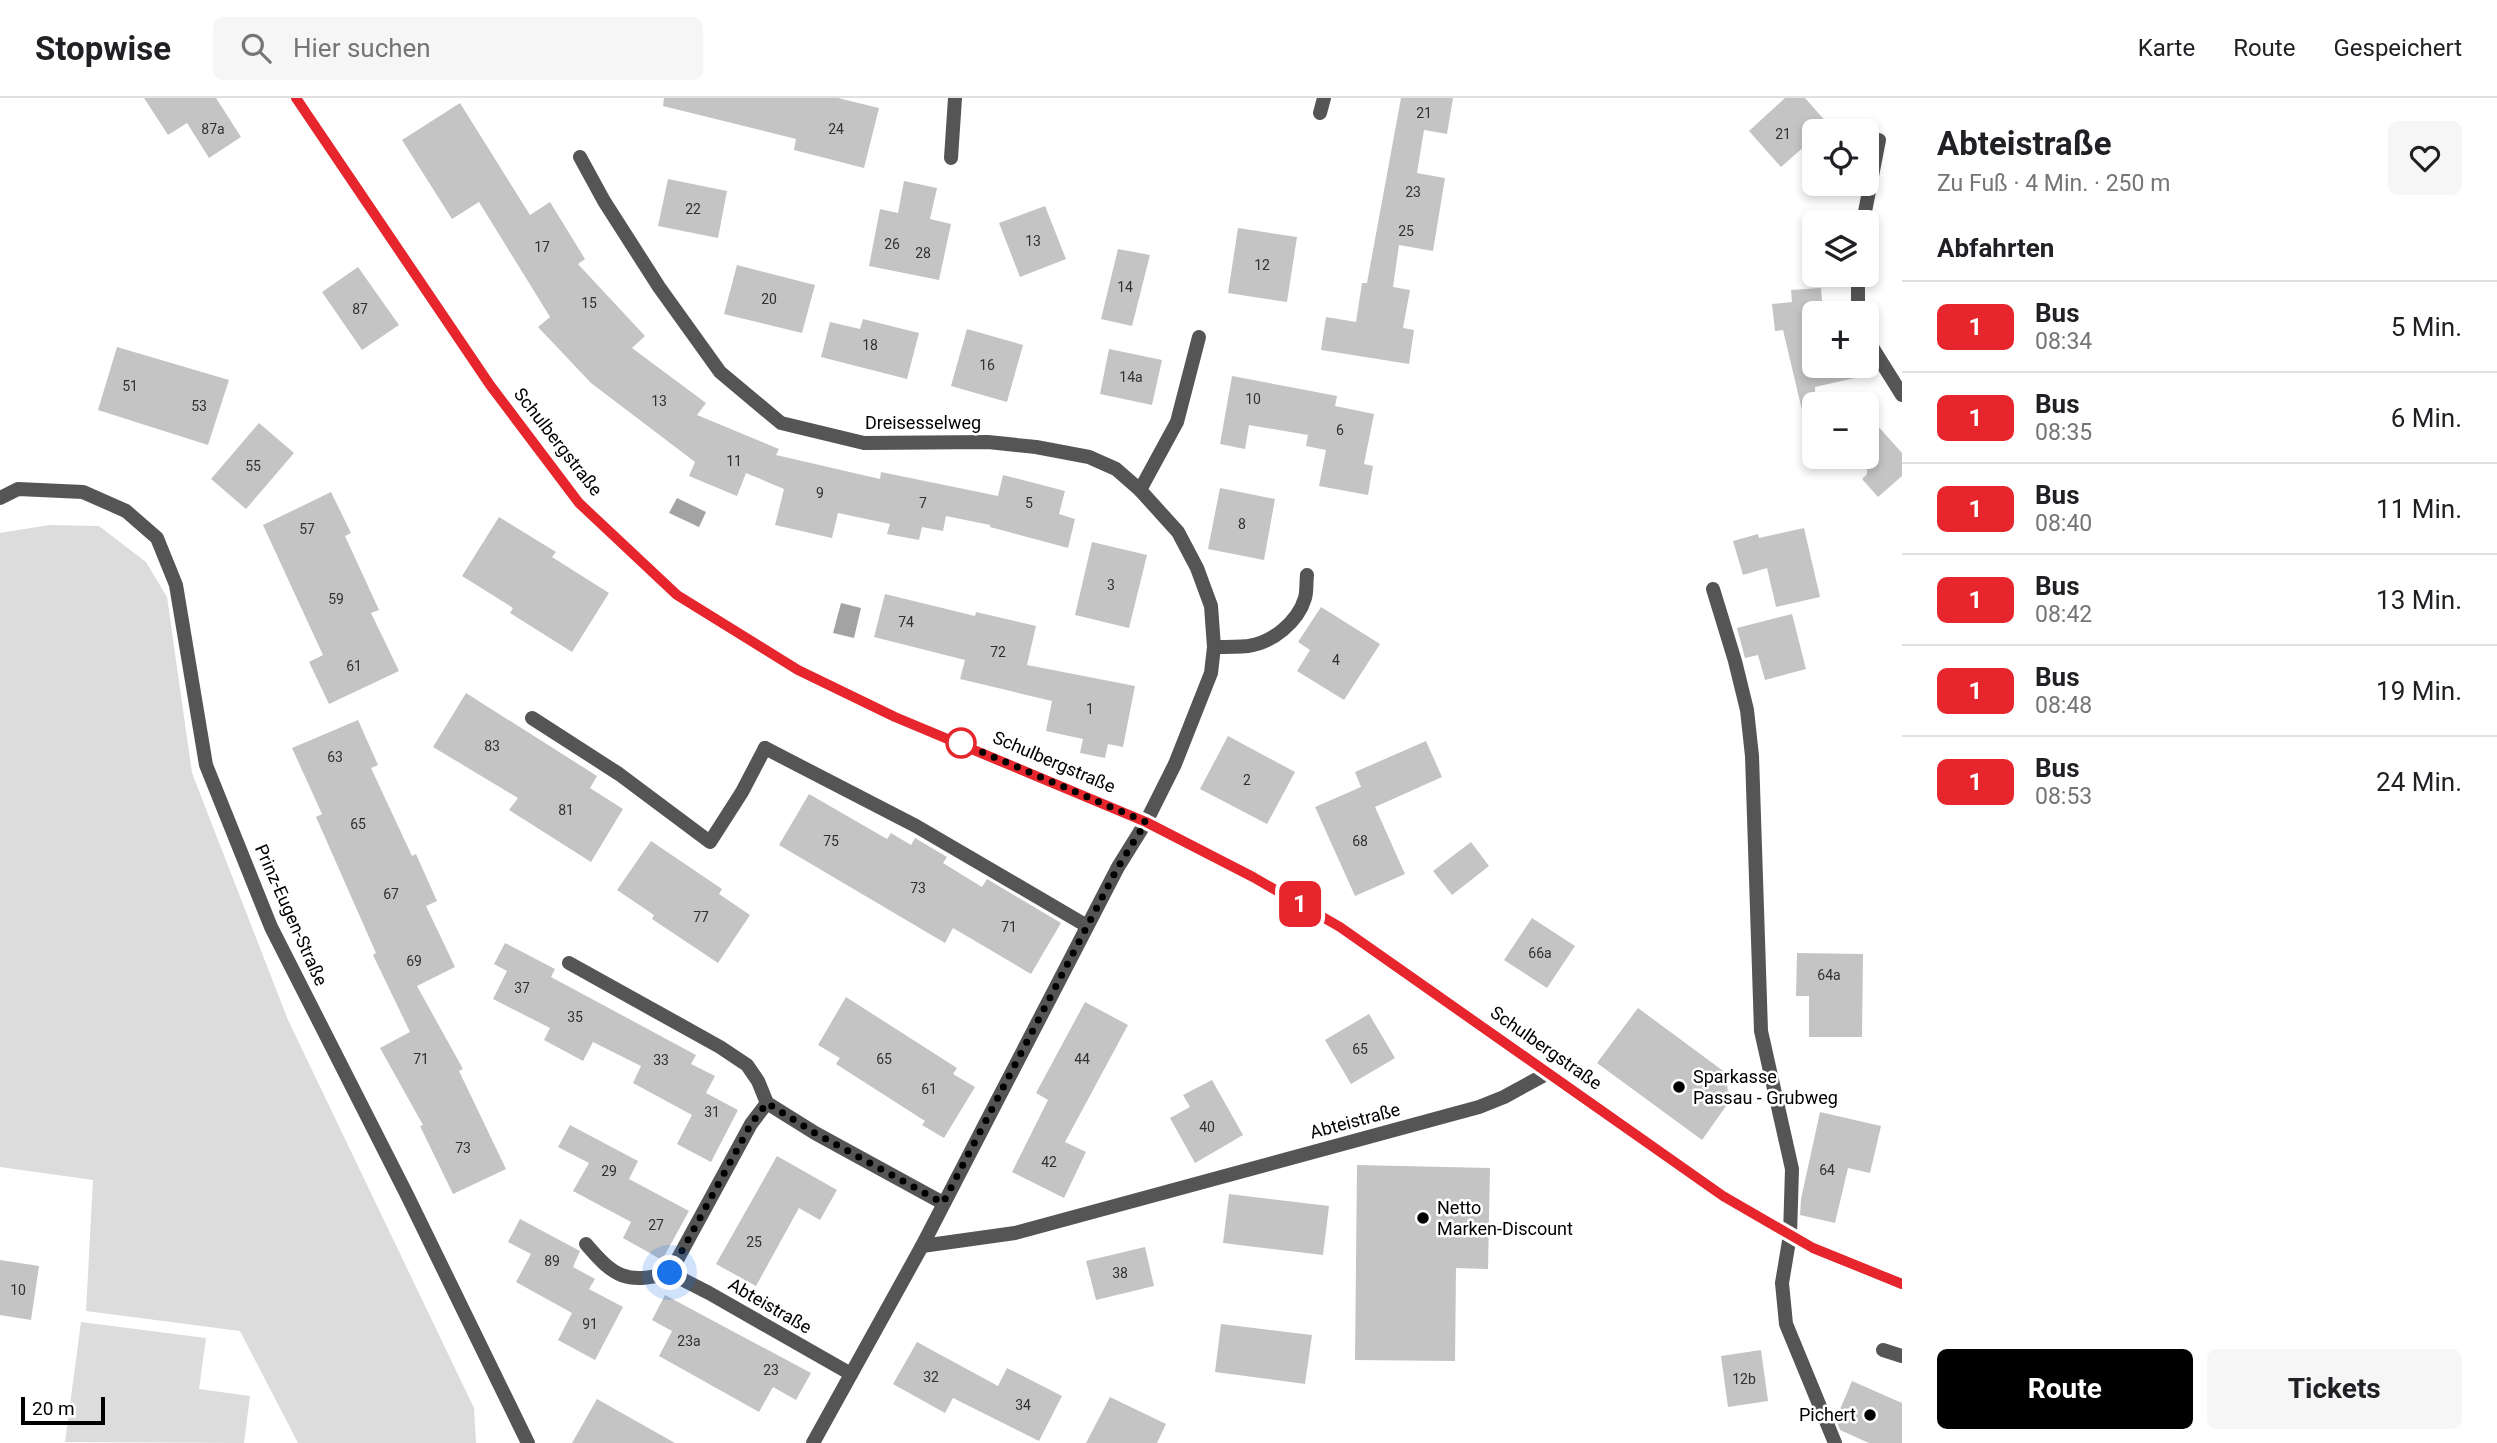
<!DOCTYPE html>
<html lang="de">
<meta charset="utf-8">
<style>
:root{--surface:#fff;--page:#f6f6f6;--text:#202124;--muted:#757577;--line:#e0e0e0;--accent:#000}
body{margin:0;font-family:Roboto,sans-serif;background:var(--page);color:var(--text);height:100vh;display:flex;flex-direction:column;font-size:26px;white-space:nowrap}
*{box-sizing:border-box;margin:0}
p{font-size:23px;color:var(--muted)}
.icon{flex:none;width:38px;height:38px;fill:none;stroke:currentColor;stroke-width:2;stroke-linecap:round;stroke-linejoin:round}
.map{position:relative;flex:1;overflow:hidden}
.side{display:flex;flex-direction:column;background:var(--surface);width:595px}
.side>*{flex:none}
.badge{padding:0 14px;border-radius:10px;font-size:24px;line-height:46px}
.tools{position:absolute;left:1802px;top:21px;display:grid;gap:14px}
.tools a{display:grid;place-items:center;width:77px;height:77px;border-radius:10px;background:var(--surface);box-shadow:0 4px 10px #0003;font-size:35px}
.scale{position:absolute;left:21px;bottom:18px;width:84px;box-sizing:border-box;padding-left:7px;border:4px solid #000;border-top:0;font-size:19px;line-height:24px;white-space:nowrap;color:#000;-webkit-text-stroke:5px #fff;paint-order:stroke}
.you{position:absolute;width:35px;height:35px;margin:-18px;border:5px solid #fff;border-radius:50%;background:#1a73e8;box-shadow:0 0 0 10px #1a73e833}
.map>.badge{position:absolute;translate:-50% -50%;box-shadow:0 0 0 4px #fff}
h2{padding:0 35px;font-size:26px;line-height:63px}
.round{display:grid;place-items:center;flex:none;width:74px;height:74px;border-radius:10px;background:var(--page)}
.summary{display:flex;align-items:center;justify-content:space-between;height:119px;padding:0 35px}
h1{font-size:33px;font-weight:700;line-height:52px}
.primary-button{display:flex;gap:14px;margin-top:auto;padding:14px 35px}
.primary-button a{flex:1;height:80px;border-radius:10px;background:var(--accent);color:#fff;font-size:28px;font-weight:700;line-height:80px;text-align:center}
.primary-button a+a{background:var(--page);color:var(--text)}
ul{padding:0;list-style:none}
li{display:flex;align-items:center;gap:21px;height:91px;padding:0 35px;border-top:2px solid var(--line)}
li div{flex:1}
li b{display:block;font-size:26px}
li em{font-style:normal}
li .badge{min-width:77px;font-weight:700;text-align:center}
header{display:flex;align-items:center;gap:42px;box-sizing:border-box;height:98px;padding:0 35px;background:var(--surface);border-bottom:2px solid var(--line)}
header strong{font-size:33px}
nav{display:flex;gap:38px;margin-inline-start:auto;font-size:24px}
.search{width:490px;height:63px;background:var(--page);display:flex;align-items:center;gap:18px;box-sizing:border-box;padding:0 24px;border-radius:10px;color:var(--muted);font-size:26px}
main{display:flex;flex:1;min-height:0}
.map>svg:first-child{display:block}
</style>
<header>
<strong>Stopwise</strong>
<div class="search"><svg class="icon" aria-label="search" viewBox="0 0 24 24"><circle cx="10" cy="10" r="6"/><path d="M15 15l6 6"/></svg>Hier suchen</div>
<nav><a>Karte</a><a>Route</a><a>Gespeichert</a></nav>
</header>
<main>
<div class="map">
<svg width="1902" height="1345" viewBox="0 0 1902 1345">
<rect width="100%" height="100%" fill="#fff"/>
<g fill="#dcdcdc">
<polygon points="49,427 99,428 146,464 167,499 192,675 288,922 474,1310 476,1345 298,1345 240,1233 86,1213 93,1082 0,1069 0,435"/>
<polygon points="81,1224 206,1240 199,1291 250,1298 244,1345 65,1344"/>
</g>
<g fill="#a3a3a3">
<polygon points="677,400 706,414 699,429 669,415"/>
<polygon points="841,505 861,510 854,540 833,535"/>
</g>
<g fill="#c4c4c4">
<polygon points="144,0 216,0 241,39 209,60 187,25 168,37"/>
<polygon points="664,0 838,0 879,10 864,70 794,52 796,41 663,8"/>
<polygon points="1401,0 1453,0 1447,36 1424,32 1417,75 1445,80 1433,153 1399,147 1393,189 1410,192 1403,230 1414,232 1409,266 1321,252 1326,219 1356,224 1362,185 1367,185"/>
<polygon points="1785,0 1805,0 1829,27 1821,33 1815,33 1815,39 1781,69 1749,33"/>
<polygon points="460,5 530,117 550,104 585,161 578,166 645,238 632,250 706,305 697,317 779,351 776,357 880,381 881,374 998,398 1003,377 1065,393 1059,416 1075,421 1068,450 990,429 990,427 946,418 943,433 922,429 919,442 887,436 890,426 838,415 832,440 775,427 784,391 746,375 737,398 689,378 695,364 591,285 538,229 550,219 479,104 452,121 402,42"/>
<polygon points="668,81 727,93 718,140 658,128"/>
<polygon points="904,83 937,90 930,121 951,126 939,182 869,168 880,111 898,115"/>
<polygon points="1045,108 1066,161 1020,179 999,125"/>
<polygon points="1238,130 1297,139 1287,204 1228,195"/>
<polygon points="1118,151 1150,157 1132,228 1101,221"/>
<polygon points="737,167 815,187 802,235 724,216"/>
<polygon points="358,169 399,227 362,252 322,194"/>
<polygon points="1821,190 1823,215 1815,215 1815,268 1867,268 1868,277 1815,289 1815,328 1806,329 1783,232 1775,233 1772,206 1792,204 1791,192"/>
<polygon points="863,221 919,235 907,281 821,259 830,224 860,231"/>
<polygon points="967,231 1023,247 1007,304 951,288"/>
<polygon points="117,249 229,282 208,347 98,312"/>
<polygon points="1109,251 1162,262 1152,307 1100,296"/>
<polygon points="1232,278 1337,298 1335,308 1374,316 1364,366 1373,368 1368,397 1319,388 1326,352 1306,348 1308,337 1249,327 1245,351 1220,346"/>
<polygon points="1867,316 1902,355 1902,378 1878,399 1862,381 1867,376"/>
<polygon points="259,325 294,355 246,411 211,381"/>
<polygon points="1220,390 1275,401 1264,462 1208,451"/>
<polygon points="331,394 351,435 345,438 379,512 371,515 399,573 329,606 309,564 323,557 263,427"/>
<polygon points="499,419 556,454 552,459 609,495 572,554 510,515 513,510 462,478"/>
<polygon points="1804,430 1820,499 1776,509 1767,470 1743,477 1733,443 1758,436 1759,440"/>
<polygon points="1092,444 1147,457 1129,530 1075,517"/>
<polygon points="885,496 975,518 976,514 1036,528 1027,567 1135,588 1123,649 1108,646 1105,660 1080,655 1083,641 1046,633 1052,603 960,581 965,562 874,539"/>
<polygon points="1321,509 1380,546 1344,602 1297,573 1310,552 1298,544"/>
<polygon points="1792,516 1806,571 1765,582 1758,557 1745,560 1737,530"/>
<polygon points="466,595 597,678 590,690 623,711 591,764 509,712 518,700 433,649"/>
<polygon points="358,622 378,667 371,670 412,758 416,756 437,803 426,808 455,869 417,888 463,971 459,973 506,1071 453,1096 420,1028 423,1027 380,950 410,934 373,857 376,855 316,719 322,716 292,650"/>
<polygon points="1228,638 1295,674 1267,726 1200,691"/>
<polygon points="1426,643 1442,679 1375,709 1405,776 1355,798 1315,709 1361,689 1355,674"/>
<polygon points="809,696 887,741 891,735 911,747 915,740 947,759 943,765 982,789 987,781 1061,825 1031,876 953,830 945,845 779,747"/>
<polygon points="651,743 722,791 719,796 750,817 718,865 652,821 654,817 617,792"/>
<polygon points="1471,744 1489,768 1452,797 1433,773"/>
<polygon points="1532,820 1575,848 1547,890 1504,862"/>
<polygon points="505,845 555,871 551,879 696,957 691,966 715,978 706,995 738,1012 711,1064 677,1046 692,1017 633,985 641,968 593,944 583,963 544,942 550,930 493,901 507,873 494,866"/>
<polygon points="1797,855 1863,856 1862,939 1809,939 1809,898 1796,898"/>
<polygon points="846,899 957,970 953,976 975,989 944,1040 922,1027 925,1023 836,966 840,960 818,947"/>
<polygon points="1085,904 1128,927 1065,1044 1086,1054 1064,1100 1012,1074 1048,1002 1036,995"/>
<polygon points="1638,910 1726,975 1729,1004 1702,1042 1597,965"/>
<polygon points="1369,916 1395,960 1351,986 1325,942"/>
<polygon points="1212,982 1243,1037 1195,1065 1170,1020 1190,1009 1183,997"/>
<polygon points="1820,1014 1881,1028 1870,1075 1848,1070 1835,1125 1800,1117 1801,1101"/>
<polygon points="570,1027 638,1063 629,1081 689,1113 662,1162 623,1140 631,1124 573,1093 589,1065 558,1049"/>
<polygon points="777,1058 837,1092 820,1122 799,1110 756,1188 716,1166"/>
<polygon points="1357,1067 1490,1070 1488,1171 1456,1170 1455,1263 1355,1262"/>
<polygon points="1229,1096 1329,1108 1323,1157 1223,1145"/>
<polygon points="520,1121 580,1153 573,1169 595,1181 589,1191 623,1209 595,1262 558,1242 572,1215 516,1184 531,1156 508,1144"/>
<polygon points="1145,1149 1154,1188 1096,1202 1086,1163"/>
<polygon points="0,1162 39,1168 31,1222 0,1217"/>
<polygon points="665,1197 811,1275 796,1302 773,1289 759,1314 659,1258 672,1233 652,1222"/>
<polygon points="1221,1226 1312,1237 1305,1286 1215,1274"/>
<polygon points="917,1244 998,1288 1007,1270 1062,1298 1039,1343 953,1300 945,1315 893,1286"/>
<polygon points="1761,1252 1768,1303 1728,1309 1721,1258"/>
<polygon points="1852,1283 1902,1305 1902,1345 1869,1345 1840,1332 1836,1321"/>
<polygon points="1110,1299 1166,1326 1157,1345 1086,1345"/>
<polygon points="597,1301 675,1345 572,1345"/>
</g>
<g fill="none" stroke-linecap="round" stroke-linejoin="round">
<g stroke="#555" stroke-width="14">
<polyline points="1320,15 1324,0"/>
<path d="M1214 549C1225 549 1237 549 1248 548 1272 545 1298 524 1305 500 1307 493 1306 485 1307 477"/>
<polyline points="532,620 619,676 710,744 742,694 765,650"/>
<polyline points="569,865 720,949 747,967 758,983 767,1005 815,1035 943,1105"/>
<polyline points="767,1005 751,1026 670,1175 709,1195 851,1276"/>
<path d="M586 1146C615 1180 626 1186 670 1175"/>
<polyline points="1883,1252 1902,1258"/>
</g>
<g stroke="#555" stroke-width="14">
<polyline points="580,59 604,103 659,189 720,274 781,325 864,345 988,344 1036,349 1089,359 1116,371 1140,392 1178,434 1197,470 1211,508 1214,549 1211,575 1175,666 1146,724 1118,769 922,1148 813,1345"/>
<polyline points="951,60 955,0"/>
<polyline points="1863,124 1879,42"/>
<polyline points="1858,177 1858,204 1862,215"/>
<polyline points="1867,233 1872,249 1902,297"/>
<polyline points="1140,392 1177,324 1199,239"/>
<polyline points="0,400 18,391 83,394 126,413 157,440 176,487 206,667 271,829 407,1097 528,1345"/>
<polyline points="1713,491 1735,563 1747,612 1752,658 1761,933 1792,1071 1790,1137 1782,1185 1786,1226 1835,1345"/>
<polyline points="765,650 916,728 1087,828"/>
<polyline points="922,1148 1015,1135 1479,1009 1504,999 1548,975"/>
</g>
<polyline stroke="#222" stroke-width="14" points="296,0 490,287 579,405 677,497 798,572 895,619 1146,724 1253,779 1341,829 1723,1098 1813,1150 1902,1186"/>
</g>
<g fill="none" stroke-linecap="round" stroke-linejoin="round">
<defs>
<polyline id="line" points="296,0 490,287 579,405 677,497 798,572 895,619 1146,724 1253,779 1340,829 1723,1098 1813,1150 1902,1186"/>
</defs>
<use href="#line" stroke="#fff" stroke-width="16"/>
<use href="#line" stroke="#e6252c" stroke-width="10"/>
<polyline stroke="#000" stroke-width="7" stroke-dasharray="0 12.6" points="670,1175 751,1026 767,1005 815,1035 943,1105 1118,769 1146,724 961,645"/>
</g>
<circle fill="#fff" stroke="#e6252c" stroke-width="3.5" cx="961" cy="645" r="14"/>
<g fill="#000" stroke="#fff" stroke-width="2.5">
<circle cx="1679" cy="989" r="7"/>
<circle cx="1423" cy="1120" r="7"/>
<circle cx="1870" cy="1317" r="7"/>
</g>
<g text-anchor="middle" stroke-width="5" stroke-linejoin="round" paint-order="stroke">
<g font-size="14" fill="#313131">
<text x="1424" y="20">21</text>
<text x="213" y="36">87a</text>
<text x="836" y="36">24</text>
<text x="1783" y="41">21</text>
<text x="1413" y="99">23</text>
<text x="693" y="116">22</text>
<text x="1406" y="138">25</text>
<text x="1033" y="148">13</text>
<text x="892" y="151">26</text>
<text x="542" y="154">17</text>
<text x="923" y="160">28</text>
<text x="1262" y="172">12</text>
<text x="1125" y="194">14</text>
<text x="769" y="206">20</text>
<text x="589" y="210">15</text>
<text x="360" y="216">87</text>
<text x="870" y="252">18</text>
<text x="987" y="272">16</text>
<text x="1131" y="284">14a</text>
<text x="130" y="293">51</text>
<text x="1253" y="306">10</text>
<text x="659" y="308">13</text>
<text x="199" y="313">53</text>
<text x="1340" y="337">6</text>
<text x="734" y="368">11</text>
<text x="253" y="373">55</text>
<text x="820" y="400">9</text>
<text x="923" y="410">7</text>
<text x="1029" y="410">5</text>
<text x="1242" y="431">8</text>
<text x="307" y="436">57</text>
<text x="1111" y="492">3</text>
<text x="336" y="506">59</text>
<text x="906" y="529">74</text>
<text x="998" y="559">72</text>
<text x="1336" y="567">4</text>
<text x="354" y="573">61</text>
<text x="1090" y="616">1</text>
<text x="492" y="653">83</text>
<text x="335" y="664">63</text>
<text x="1247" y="687">2</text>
<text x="566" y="717">81</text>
<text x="358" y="731">65</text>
<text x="831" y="748">75</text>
<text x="1360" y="748">68</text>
<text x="918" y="795">73</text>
<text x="391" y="801">67</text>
<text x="701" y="824">77</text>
<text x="1009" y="834">71</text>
<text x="1540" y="860">66a</text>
<text x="414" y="868">69</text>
<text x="1829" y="882">64a</text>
<text x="522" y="895">37</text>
<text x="575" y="924">35</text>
<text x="1360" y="956">65</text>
<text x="421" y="966">71</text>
<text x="884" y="966">65</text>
<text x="1082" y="966">44</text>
<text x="661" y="967">33</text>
<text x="929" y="996">61</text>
<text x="712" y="1019">31</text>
<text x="1207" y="1034">40</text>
<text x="463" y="1055">73</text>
<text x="1049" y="1069">42</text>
<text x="1827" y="1077">64</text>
<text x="609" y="1078">29</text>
<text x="656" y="1132">27</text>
<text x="754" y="1149">25</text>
<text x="552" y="1168">89</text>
<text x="1120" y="1180">38</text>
<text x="18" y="1197">10</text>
<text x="590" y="1231">91</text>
<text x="689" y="1248">23a</text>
<text x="771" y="1277">23</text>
<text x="931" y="1284">32</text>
<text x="1744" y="1286">12b</text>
<text x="1023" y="1312">34</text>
</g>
<g font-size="18" fill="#000" stroke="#fff">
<text x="923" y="331">Dreisesselweg</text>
<text transform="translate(558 344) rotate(52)" y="6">Schulbergstraße</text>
<text transform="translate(1054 664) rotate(23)" y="6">Schulbergstraße</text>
<text transform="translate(291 817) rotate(66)" y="6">Prinz-Eugen-Straße</text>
<text transform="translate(1546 950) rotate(35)" y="6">Schulbergstraße</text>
<text transform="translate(1355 1023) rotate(-15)" y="6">Abteistraße</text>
<text transform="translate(770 1208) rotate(30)" y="6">Abteistraße</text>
</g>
<g font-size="18" fill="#000" stroke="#fff" text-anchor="start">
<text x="1693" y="985">Sparkasse<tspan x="1693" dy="21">Passau - Grubweg</tspan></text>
<text x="1437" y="1116">Netto<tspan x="1437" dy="21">Marken-Discount</tspan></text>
<text x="1856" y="1323" text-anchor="end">Pichert</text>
</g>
</g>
</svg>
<div class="tools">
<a><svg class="icon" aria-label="locate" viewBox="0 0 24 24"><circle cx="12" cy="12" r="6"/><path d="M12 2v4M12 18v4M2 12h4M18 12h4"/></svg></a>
<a><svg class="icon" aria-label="layers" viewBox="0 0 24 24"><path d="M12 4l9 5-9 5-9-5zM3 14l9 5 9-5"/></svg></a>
<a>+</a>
<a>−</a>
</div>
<div class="scale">20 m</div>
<div class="you" style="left:670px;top:1175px"></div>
<b class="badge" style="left:1300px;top:806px;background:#e6252c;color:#fff">1</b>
</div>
<section class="side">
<div class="summary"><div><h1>Abteistraße</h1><p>Zu Fuß · 4 Min. · 250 m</p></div><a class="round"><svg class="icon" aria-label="heart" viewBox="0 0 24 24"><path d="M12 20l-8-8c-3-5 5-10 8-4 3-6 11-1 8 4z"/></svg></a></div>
<h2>Abfahrten</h2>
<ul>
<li><span class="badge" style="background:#e6252c;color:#fff">1</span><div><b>Bus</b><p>08:34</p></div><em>5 Min.</em></li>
<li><span class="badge" style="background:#e6252c;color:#fff">1</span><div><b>Bus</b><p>08:35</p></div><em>6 Min.</em></li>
<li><span class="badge" style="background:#e6252c;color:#fff">1</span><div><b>Bus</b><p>08:40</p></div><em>11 Min.</em></li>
<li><span class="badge" style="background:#e6252c;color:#fff">1</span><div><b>Bus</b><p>08:42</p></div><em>13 Min.</em></li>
<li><span class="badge" style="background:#e6252c;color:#fff">1</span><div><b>Bus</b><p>08:48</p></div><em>19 Min.</em></li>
<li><span class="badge" style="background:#e6252c;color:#fff">1</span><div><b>Bus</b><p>08:53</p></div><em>24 Min.</em></li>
</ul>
<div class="primary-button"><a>Route</a><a>Tickets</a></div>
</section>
</main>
